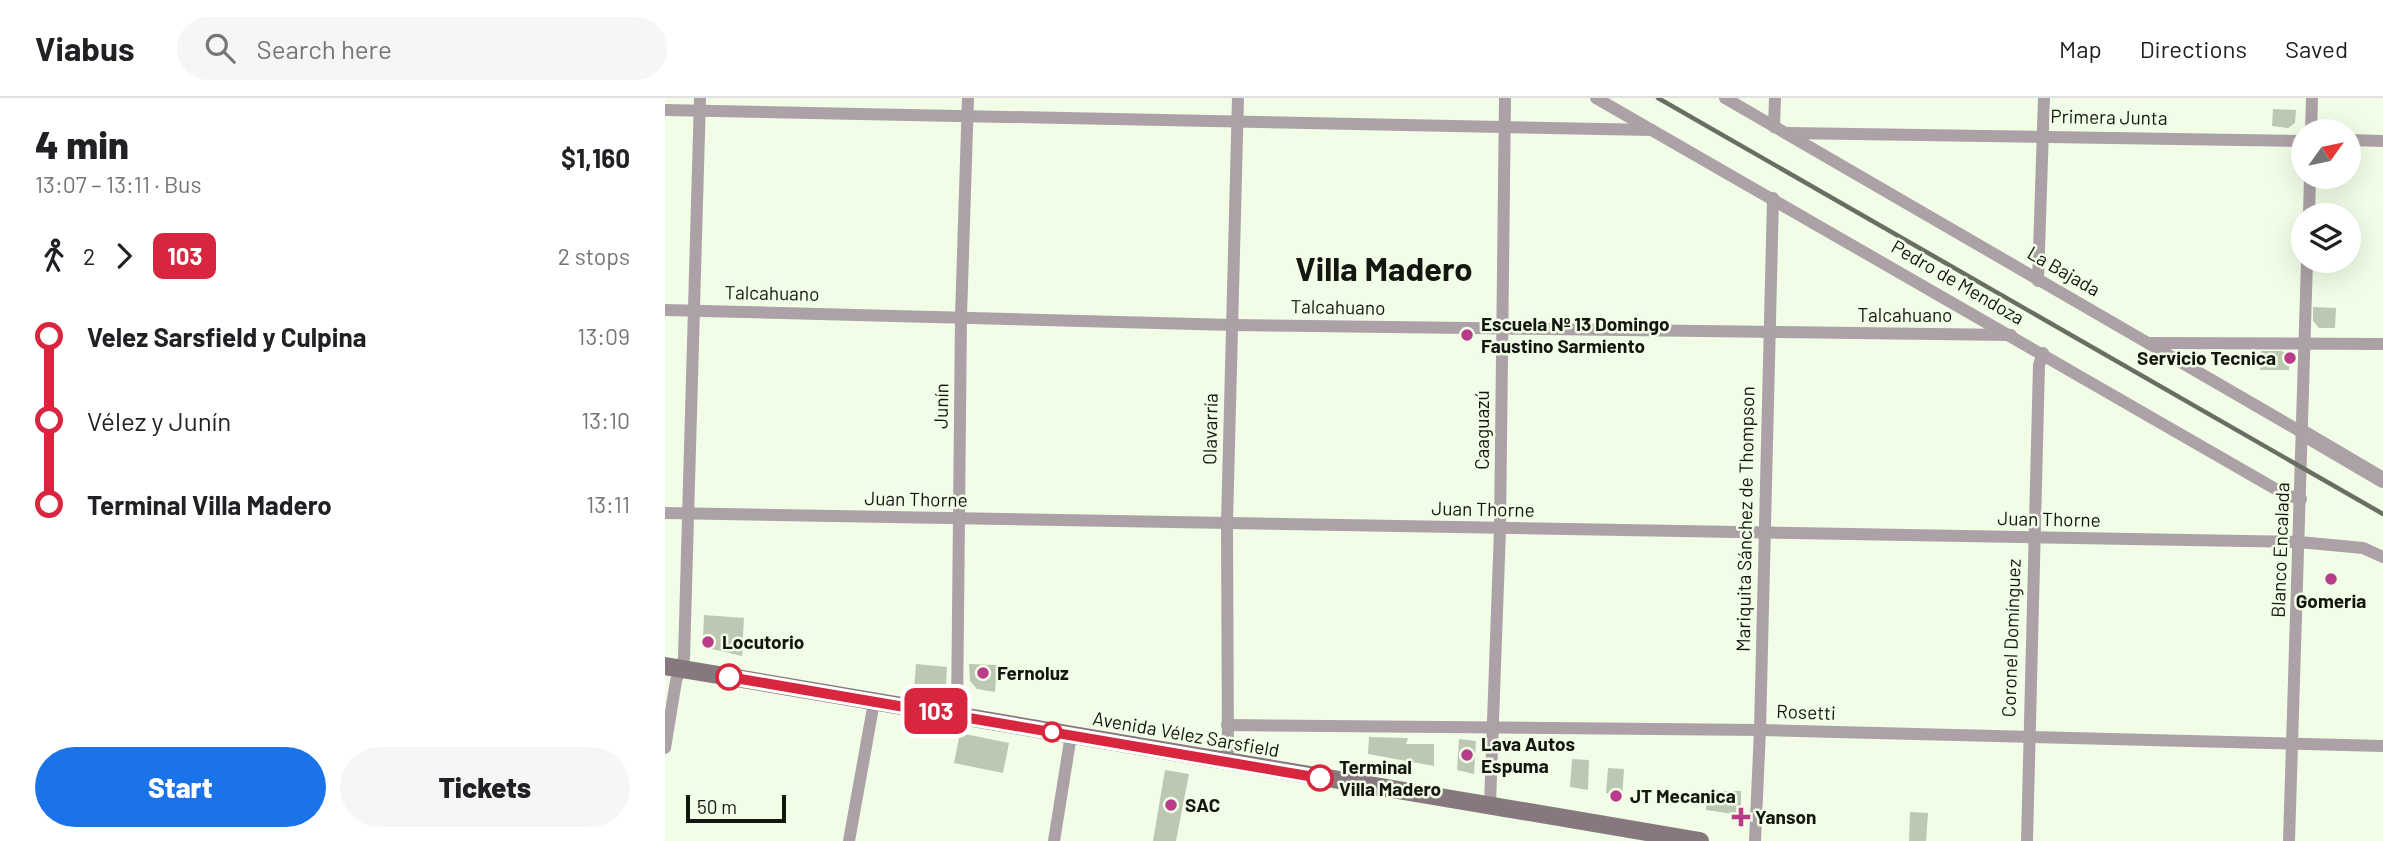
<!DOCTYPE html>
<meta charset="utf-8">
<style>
:root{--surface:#fff;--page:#f6f6f6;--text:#202124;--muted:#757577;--line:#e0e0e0;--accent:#1a73e8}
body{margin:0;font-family:Barlow,sans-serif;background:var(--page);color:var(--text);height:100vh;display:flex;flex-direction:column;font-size:26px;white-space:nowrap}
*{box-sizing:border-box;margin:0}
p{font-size:23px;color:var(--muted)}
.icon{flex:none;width:38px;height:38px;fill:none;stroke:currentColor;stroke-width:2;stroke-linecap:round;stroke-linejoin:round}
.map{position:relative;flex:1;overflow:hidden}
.panel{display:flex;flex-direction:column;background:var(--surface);width:665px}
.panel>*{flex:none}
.badge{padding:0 14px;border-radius:10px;font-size:24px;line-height:46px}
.needle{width:46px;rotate:57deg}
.tools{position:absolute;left:1626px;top:21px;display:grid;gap:14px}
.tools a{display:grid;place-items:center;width:70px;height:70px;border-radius:50%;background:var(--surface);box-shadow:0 7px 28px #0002;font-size:35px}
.scale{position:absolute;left:21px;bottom:18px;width:100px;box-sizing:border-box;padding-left:7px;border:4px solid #141710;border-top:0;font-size:19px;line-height:24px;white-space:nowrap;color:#141710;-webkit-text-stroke:5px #f1fde6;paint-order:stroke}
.map>.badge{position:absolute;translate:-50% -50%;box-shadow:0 0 0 4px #fff}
.legs{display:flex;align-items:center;gap:10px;height:77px;padding:0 35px;font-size:23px}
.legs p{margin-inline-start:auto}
.head{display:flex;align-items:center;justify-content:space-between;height:119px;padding:0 35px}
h1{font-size:38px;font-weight:800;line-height:52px}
.action{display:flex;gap:14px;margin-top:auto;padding:14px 35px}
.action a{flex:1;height:80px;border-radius:42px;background:var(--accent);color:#fff;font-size:28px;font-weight:800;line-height:80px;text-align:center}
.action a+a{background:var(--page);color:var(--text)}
ul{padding:0 35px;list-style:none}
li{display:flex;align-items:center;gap:24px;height:84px;font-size:26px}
li i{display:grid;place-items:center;width:10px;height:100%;margin:0 9px;background:currentColor}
li i::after{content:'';width:18px;height:18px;margin:-9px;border:5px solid;border-radius:50%;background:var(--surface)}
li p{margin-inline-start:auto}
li:first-child i{background:linear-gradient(#0000 50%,currentColor 0)}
li:last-child i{background:linear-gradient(currentColor 50%,#0000 0)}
header{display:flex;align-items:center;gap:42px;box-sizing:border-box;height:98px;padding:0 35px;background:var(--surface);border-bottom:2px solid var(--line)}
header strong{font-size:33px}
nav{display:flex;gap:38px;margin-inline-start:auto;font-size:24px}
.search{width:490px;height:63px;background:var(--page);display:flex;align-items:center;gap:18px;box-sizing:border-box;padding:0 24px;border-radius:38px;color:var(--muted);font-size:26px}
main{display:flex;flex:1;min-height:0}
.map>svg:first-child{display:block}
</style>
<header>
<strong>Viabus</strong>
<div class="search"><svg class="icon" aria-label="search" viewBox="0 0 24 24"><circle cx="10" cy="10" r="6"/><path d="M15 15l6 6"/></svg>Search here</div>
<nav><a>Map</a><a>Directions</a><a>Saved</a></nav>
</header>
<main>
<section class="panel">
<div class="head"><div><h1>4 min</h1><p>13:07 – 13:11 · Bus</p></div><b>$1,160</b></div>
<div class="legs"><svg class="icon" aria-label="walk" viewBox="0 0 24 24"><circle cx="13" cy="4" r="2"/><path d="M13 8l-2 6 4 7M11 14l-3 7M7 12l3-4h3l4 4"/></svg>2<svg class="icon" aria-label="forward" viewBox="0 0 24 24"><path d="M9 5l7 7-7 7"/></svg><b class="badge" style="background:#d7263d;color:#fff">103</b><p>2 stops</p></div>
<ul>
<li><i style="color:#d7263d"></i><b>Velez Sarsfield y Culpina</b><p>13:09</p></li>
<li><i style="color:#d7263d"></i><span>Vélez y Junín</span><p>13:10</p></li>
<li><i style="color:#d7263d"></i><b>Terminal Villa Madero</b><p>13:11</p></li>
</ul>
<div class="action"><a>Start</a><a>Tickets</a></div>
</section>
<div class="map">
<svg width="1718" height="743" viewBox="0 0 1718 743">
<rect width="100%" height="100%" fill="#f1fde6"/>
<g fill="#bdc8b3">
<polygon points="1608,11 1631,12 1630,25 1623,30 1607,28"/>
<polygon points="1648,209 1671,210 1670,230 1654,230 1648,223"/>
<polygon points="1596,253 1617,253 1624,258 1624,272 1595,272"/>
<polygon points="39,517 79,520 77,558 47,551 38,541"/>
<polygon points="251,566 282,569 281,586 272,592 249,591"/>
<polygon points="304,566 332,567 330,594 312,591 305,583"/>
<polygon points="295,635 344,645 338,675 289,665"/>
<polygon points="704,639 743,640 741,646 769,646 769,668 703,656"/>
<polygon points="794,641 811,643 809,676 792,672"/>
<polygon points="907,661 924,662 923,692 905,689"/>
<polygon points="943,670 959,671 957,700 941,695"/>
<polygon points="500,672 524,676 511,743 488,743"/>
<polygon points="1042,693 1076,693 1076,717 1041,712"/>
<polygon points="1245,714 1263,715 1261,743 1244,743"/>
</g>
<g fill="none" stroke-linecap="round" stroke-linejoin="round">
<g stroke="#aca1a6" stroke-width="12">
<polyline points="931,0 1621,397 1636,401"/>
<polyline points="1060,0 1638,335"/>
<polyline points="0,12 987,32"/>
<polyline points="1109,29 1110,0"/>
<polyline points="1646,33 1647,0"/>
<polyline points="1124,35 1638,43"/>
<polyline points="1684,42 1718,43"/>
<polyline points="1644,117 1645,79"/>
<polyline points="1373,183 1379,0"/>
<polyline points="0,212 567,227 1346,237"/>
<polyline points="1483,245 1718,246"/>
<polyline points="0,415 1634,444 1698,450 1718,459"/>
<polyline points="292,617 296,218 303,0"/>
<polyline points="562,627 1095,632 1718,648"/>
<polyline points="0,650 11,583 19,560 35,0"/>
<polyline points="563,663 562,424 573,0"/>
<polyline points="825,706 835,431 840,0"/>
<polyline points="184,743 209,604"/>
<polyline points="389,743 406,637"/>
<polyline points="1090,743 1095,632 1108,100"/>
<polyline points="1362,743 1374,267 1378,255"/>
<polyline points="1624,743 1642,163"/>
</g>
<polyline stroke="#aca1a6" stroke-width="16" points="1638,335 1718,382"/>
<polyline stroke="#87787f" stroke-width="18" points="0,568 1035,743"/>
<polyline stroke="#686e61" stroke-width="4.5" points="993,0 1718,416"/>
</g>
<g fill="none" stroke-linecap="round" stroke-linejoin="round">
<defs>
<polyline id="line-1" points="64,579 655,680"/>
</defs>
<use href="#line-1" stroke="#fff" stroke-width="16"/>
<use href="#line-1" stroke="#d7263d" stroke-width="10"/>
</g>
<g fill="#ba3c89" stroke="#f1fde6" stroke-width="2.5">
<circle cx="802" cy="237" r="7"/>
<circle cx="1625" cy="260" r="7"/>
<circle cx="1666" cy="481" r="7"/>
<circle cx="43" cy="544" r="7"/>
<circle cx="318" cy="575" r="7"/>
<circle cx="802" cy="657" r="7"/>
<circle cx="951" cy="698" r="7"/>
<circle cx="506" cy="707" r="7"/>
<path d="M1072.5 708.5h7v7h7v7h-7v7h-7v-7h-7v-7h7z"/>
</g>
<g fill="#fff" stroke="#d7263d" stroke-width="3.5">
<circle cx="64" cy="579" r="12"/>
<circle cx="387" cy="634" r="9"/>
<circle cx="655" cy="680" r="12"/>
</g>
<g text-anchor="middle" stroke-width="5" stroke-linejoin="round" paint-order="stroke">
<g font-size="19" fill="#141710" stroke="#f1fde6">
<text transform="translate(1444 19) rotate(1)" y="7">Primera Junta</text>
<text transform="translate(1399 173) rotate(30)" y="7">La Bajada</text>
<text transform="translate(1293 184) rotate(30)" y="7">Pedro de Mendoza</text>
<text transform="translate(107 195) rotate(1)" y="7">Talcahuano</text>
<text transform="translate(673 209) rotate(1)" y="7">Talcahuano</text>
<text x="1240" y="224">Talcahuano</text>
<text transform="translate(276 308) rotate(-89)" y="7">Junín</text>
<text transform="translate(545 331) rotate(-89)" y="7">Olavarría</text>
<text transform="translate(817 332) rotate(-90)" y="7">Caaguazú</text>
<text transform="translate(251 401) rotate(1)" y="7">Juan Thorne</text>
<text transform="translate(818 411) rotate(1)" y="7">Juan Thorne</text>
<text transform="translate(1080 421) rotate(-89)" y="7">Mariquita Sánchez de Thompson</text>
<text transform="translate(1384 421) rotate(1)" y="7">Juan Thorne</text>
<text transform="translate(1615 452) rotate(-88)" y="7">Blanco Encalada</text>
<text transform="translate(1346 540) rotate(-88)" y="7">Coronel Domínguez</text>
<text transform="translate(1141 614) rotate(2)" y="7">Rosetti</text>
<text transform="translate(521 636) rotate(10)" y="7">Avenida Vélez Sarsfield</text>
</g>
<g font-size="19" font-weight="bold" fill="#141710" stroke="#f1fde6" text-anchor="start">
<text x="816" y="233">Escuela Nº 13 Domingo<tspan x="816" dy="22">Faustino Sarmiento</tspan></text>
<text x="1611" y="267" text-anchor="end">Servicio Tecnica</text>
<text x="1666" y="510" text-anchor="middle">Gomeria</text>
<text x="57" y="551">Locutorio</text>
<text x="332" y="582">Fernoluz</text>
<text x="816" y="653">Lava Autos<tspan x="816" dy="22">Espuma</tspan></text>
<text x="965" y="705">JT Mecanica</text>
<text x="520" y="714">SAC</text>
<text x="1090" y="726">Yanson</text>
</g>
<g font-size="19" font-weight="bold" fill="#141710" stroke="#f1fde6" text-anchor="start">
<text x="674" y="676">Terminal<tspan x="674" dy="22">Villa Madero</tspan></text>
</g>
<g font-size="33" font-weight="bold" fill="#141710" stroke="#f1fde6">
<text x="719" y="183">Villa Madero</text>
</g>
</g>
</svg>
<div class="tools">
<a><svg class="needle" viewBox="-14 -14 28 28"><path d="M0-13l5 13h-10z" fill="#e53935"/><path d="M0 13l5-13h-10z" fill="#757577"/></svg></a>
<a><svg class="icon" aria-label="layers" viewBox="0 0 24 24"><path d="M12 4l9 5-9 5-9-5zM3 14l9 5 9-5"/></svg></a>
</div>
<div class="scale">50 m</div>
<b class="badge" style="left:271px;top:613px;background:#d7263d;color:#fff">103</b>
</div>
</main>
